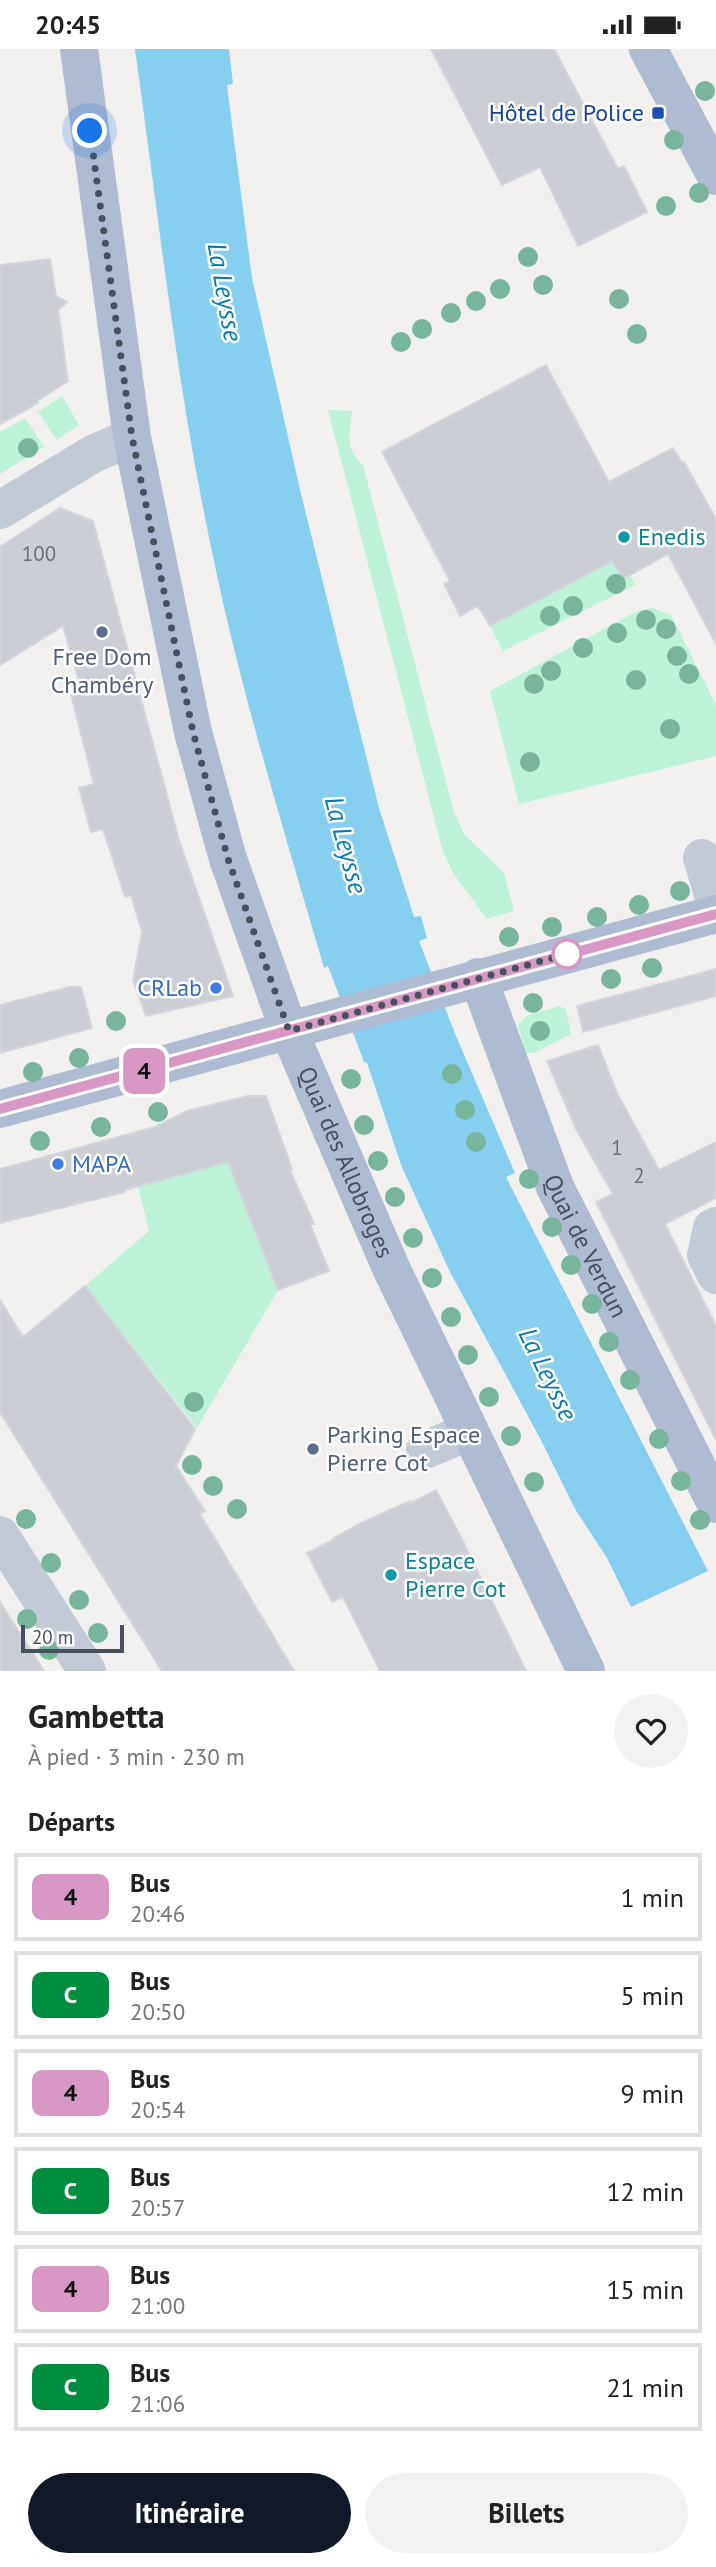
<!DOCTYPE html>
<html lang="fr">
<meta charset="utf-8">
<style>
:root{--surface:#fff;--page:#f2f2f2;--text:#222;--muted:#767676;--line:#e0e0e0;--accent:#111827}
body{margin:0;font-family:"PT Sans",sans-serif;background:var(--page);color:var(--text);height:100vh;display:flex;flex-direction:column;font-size:26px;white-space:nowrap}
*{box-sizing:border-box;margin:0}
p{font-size:23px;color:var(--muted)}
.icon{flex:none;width:38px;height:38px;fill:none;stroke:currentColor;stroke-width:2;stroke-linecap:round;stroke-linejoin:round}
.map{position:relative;height:1622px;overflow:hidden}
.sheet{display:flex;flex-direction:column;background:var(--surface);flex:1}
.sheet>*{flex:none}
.badge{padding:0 14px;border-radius:10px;font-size:24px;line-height:46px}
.scale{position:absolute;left:21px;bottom:18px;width:103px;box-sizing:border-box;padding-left:7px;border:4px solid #46505e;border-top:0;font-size:19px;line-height:24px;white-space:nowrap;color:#46505e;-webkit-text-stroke:5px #fff;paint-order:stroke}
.you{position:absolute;width:35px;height:35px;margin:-18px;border:5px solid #fff;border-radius:50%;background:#1a73e8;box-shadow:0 0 0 10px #1a73e833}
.map>.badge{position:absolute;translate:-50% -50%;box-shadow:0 0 0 4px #fff}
h2{padding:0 28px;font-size:26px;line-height:63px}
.round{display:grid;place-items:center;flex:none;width:74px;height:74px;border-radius:37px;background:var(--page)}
.head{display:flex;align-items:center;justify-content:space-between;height:119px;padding:0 28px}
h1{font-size:33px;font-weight:700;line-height:52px}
.cta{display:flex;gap:14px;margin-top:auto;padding:14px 28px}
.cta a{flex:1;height:80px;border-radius:42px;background:var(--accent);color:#fff;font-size:28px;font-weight:700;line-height:80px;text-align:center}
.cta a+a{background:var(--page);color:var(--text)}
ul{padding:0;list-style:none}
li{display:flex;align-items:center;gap:21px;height:88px;margin:0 14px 10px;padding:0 14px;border:4px solid var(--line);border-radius:0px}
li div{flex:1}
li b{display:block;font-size:26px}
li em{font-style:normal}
li .badge{min-width:77px;font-weight:700;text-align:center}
.status{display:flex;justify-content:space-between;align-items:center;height:49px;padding:0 35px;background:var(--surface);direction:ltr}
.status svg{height:19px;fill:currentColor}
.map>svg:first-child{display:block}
</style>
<div class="status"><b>20:45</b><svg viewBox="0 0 49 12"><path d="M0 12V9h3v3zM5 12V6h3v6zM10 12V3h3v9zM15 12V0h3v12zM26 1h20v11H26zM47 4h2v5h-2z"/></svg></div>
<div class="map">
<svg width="716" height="1622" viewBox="0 0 716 1622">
<rect width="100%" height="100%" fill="#f2f0ef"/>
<g fill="#bcf2d7">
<polygon points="62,347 79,376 57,391 38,363"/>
<path d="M328 361 352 362C350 387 344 398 363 416L453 760 464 785 504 824 514 862 487 870 453 824 443 803Z"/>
<polygon points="25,369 44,398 0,425 0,383"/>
<polygon points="612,512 630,526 635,536 503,602 490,577"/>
<polygon points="652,559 671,566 716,656 716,707 519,755 490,642 637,562"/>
<polygon points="559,957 566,960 571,985 534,1004 525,1004 518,976 526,967"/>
<polygon points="229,1112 278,1241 197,1379 85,1237 149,1182 138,1137"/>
</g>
<path fill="#87cff1" d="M135 0H229L233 35 227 36 228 45 252 229 301 445 379 759 414 868 421 867 427 889 419 892 456 987 515 1124 506 1128 708 1522 631 1558 607 1509 575 1460 542 1393 450 1223 401 1116 367 1014 364 1013 328 917 324 919C283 778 239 637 210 493 176 331 158 164 135 0Z"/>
<g fill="#cbced5" stroke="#d3d5db" stroke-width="2">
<polygon points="431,0 554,0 618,120 624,117 647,163 578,197 540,118 502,136"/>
<polygon points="50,210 56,247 67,253 58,261 68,332 37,352 38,354 0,375 0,216"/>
<polygon points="546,316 609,433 673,399 682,414 684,413 716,470 716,595 668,505 623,530 612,512 490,577 478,557 460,567 444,535 450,532 382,403"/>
<polygon points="60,459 93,472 179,791 233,947 146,967 133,931 142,883 131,846 125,848 103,780 91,783 79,739 94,735 71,646 82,643 63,577 0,616 0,498"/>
<polygon points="716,920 716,947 583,983 577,957"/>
<polygon points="69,938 81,938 92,979 0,1004 0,956"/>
<polygon points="598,996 618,1046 659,1121 716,1093 716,1149 665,1175 716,1277 716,1391 596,1153 613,1145 576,1080 547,1012"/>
<polygon points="248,1047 266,1047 292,1120 290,1121 314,1175 310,1175 329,1222 278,1241 228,1113 125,1141 125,1143 0,1174 0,1120 155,1078 187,1062"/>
<polygon points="85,1237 195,1380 176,1417 205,1462 200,1465 294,1622 162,1622 0,1363 0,1251 23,1288"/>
<polygon points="436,1441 462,1490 526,1622 380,1622 343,1548 332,1553 307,1504 335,1490 334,1489 361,1474 410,1452 411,1454"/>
<polygon points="0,1553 44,1622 0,1622"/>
</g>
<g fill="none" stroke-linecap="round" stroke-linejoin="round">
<g stroke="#c2cad5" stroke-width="38">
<polyline points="0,461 93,405 132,388"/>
<polyline points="702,809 716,855"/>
<polyline points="716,1177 712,1179 706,1206 716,1226"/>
<polyline points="425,1401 468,1383"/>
<polyline points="0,1486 87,1622"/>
</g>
<g stroke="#aebbd0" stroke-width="38">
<path id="s1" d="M79 0 132 388 193 683 228 810 289 982 391 1219 586 1622"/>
<polyline points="648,0 716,127"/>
<path id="s2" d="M478 928 555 1138 716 1455"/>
<polyline points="0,1060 716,865"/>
</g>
</g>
<g fill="#77b59c">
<circle cx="705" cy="42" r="10"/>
<circle cx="674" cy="91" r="10"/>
<circle cx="699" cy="144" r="10"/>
<circle cx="666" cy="157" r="10"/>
<circle cx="528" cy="208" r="10"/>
<circle cx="543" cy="236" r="10"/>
<circle cx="500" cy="240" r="10"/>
<circle cx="619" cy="250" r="10"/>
<circle cx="476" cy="252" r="10"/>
<circle cx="451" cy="264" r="10"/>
<circle cx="422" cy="280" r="10"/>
<circle cx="637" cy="285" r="10"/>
<circle cx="401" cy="293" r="10"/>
<circle cx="28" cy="399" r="10"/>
<circle cx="616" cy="535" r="10"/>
<circle cx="573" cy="557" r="10"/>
<circle cx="550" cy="567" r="10"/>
<circle cx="646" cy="571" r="10"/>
<circle cx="666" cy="580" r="10"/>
<circle cx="617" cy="584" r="10"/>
<circle cx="583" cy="599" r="10"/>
<circle cx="677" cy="607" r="10"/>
<circle cx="551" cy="622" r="10"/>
<circle cx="689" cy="625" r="10"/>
<circle cx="636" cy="631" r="10"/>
<circle cx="534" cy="635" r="10"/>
<circle cx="670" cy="680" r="10"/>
<circle cx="530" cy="713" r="10"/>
<circle cx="680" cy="842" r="10"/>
<circle cx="639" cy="856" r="10"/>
<circle cx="597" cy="868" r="10"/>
<circle cx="552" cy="878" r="10"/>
<circle cx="509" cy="888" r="10"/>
<circle cx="652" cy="919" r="10"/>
<circle cx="611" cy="930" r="10"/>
<circle cx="533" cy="954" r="10"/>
<circle cx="116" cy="972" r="10"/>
<circle cx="540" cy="982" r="10"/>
<circle cx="79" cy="1009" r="10"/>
<circle cx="33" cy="1023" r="10"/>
<circle cx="452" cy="1025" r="10"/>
<circle cx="351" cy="1030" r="10"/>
<circle cx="465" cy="1061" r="10"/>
<circle cx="158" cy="1063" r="10"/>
<circle cx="364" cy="1076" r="10"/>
<circle cx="101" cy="1078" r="10"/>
<circle cx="40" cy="1092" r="10"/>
<circle cx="476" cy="1093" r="10"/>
<circle cx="378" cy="1112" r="10"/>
<circle cx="529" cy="1130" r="10"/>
<circle cx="395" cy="1148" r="10"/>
<circle cx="552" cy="1178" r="10"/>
<circle cx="413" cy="1189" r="10"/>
<circle cx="571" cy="1216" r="10"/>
<circle cx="432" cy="1229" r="10"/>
<circle cx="592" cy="1255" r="10"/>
<circle cx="451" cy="1268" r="10"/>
<circle cx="609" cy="1293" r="10"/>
<circle cx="468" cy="1306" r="10"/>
<circle cx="630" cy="1331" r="10"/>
<circle cx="489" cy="1348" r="10"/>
<circle cx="194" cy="1353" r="10"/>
<circle cx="511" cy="1387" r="10"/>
<circle cx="659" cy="1390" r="10"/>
<circle cx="192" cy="1416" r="10"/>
<circle cx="681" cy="1432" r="10"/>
<circle cx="534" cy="1433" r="10"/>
<circle cx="213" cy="1437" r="10"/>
<circle cx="237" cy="1460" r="10"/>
<circle cx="26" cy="1470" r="10"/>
<circle cx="700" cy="1471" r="10"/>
<circle cx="51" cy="1514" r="10"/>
<circle cx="79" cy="1551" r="10"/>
<circle cx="27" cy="1570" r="10"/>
<circle cx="98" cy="1584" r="10"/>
<circle cx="49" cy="1601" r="10"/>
</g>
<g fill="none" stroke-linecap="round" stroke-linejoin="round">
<defs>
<path id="line" d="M0 1060C239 997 477 928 716 865"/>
</defs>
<use href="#line" stroke="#fff" stroke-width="16"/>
<use href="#line" stroke="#d898c3" stroke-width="10"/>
<polyline stroke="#46505e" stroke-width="7" stroke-dasharray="0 12.6" points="90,82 132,388 193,683 228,810 289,982 567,905"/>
</g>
<rect fill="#1a4fb4" stroke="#fff" stroke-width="2.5" x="651" y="57" width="14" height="14" rx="3.5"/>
<g fill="#0f9aa8" stroke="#fff" stroke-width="2.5">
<circle cx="624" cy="488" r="7"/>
<circle cx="391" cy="1526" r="7"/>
</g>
<g fill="#5c6f8a" stroke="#fff" stroke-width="2.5">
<circle cx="102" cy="583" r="7"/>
<circle cx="313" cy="1400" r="7"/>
</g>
<circle fill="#fff" stroke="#d898c3" stroke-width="3.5" cx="567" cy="905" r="14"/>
<g fill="#3f7fe0" stroke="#fff" stroke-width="2.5">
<circle cx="216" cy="939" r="7"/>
<circle cx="58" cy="1115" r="7"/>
</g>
<g text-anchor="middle" stroke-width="5" stroke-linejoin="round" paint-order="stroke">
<g font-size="21" fill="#67707c">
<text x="39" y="512">100</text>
<text x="617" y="1106">1</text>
<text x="639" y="1134">2</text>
</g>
<g font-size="24" fill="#164399" stroke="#fff" text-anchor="end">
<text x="644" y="72">Hôtel de Police</text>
</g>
<g font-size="24" fill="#0d838f" stroke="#fff" text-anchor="start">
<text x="638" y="496">Enedis</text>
<text x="405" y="1520">Espace<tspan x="405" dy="28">Pierre Cot</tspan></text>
</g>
<g font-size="24" fill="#4e5e75" stroke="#fff">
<text x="102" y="616">Free Dom<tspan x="102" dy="28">Chambéry</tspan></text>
<text x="327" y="1394" text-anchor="start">Parking Espace<tspan x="327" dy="28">Pierre Cot</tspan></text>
</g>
<g font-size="24" fill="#366cbe" stroke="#fff" text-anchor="end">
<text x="202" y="947">CRLab</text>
<text x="72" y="1123" text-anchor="start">MAPA</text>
</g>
<g font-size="24" fill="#46505e" stroke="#fff">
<text dy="8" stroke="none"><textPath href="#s1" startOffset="1150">Quai des Allobroges</textPath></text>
<text dy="8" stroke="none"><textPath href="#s2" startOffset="290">Quai de Verdun</textPath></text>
</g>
<g font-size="26" font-style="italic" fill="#057bb3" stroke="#fff">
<text transform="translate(225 243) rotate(80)" y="9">La Leysse</text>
<text transform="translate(346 796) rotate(75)" y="9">La Leysse</text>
<text transform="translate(548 1325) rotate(64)" y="9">La Leysse</text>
</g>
</g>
</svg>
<div class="scale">20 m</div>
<div class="you" style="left:90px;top:82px"></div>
<b class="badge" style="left:144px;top:1022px;background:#d898c3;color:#111">4</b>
</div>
<section class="sheet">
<div class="head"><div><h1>Gambetta</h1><p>À pied · 3 min · 230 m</p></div><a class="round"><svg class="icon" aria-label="heart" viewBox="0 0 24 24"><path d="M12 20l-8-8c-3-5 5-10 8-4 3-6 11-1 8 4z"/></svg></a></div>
<h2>Départs</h2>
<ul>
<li><span class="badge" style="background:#d898c3;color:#111">4</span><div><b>Bus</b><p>20:46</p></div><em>1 min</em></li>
<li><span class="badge" style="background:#008d3f;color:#fff">C</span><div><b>Bus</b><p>20:50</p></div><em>5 min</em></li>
<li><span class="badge" style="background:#d898c3;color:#111">4</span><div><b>Bus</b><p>20:54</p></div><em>9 min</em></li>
<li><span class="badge" style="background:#008d3f;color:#fff">C</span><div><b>Bus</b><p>20:57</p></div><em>12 min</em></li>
<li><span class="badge" style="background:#d898c3;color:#111">4</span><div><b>Bus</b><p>21:00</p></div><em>15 min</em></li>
<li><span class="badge" style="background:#008d3f;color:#fff">C</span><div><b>Bus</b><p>21:06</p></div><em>21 min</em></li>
</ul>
<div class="cta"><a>Itinéraire</a><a>Billets</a></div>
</section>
